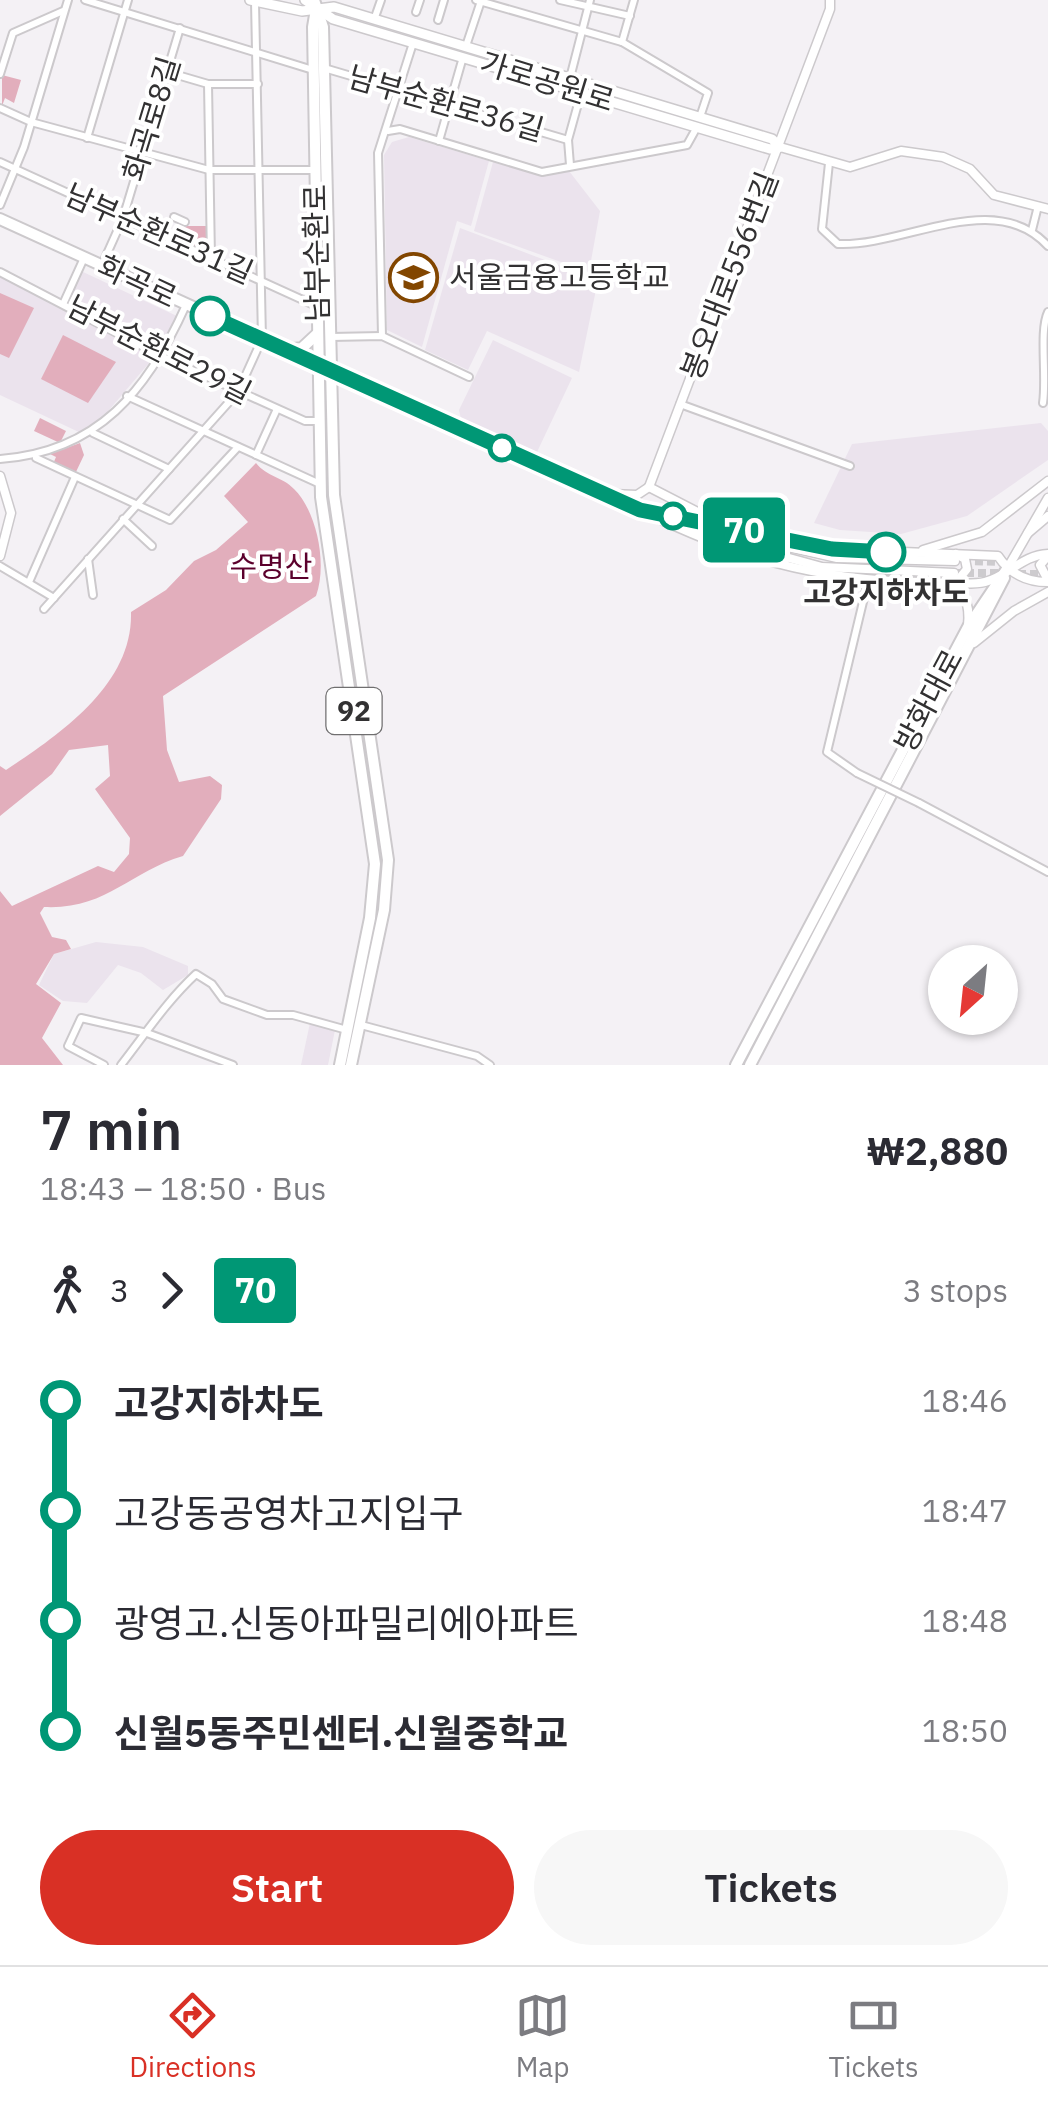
<!DOCTYPE html>
<meta charset="utf-8">
<style>
:root{--surface:#fff;--page:#f7f7f7;--text:#2b2b33;--muted:#7c7c81;--line:#e1e1e2;--accent:#d93025}
body{margin:0;font-family:"IBM Plex Sans","Noto Sans KR",sans-serif;background:var(--page);color:var(--text);height:100vh;display:flex;flex-direction:column;font-size:38px;white-space:nowrap}
*{box-sizing:border-box;margin:0}
p{font-size:32px;color:var(--muted)}
.icon{flex:none;width:55px;height:55px;fill:none;stroke:currentColor;stroke-width:2;stroke-linecap:round;stroke-linejoin:round}
.map{position:relative;height:1065px;overflow:hidden}
.side{display:flex;flex-direction:column;background:var(--surface);flex:1}
.side>*{flex:none}
.badge{padding:0 20px;border-radius:8px;font-size:35px;line-height:65px}
.needle{width:65px;rotate:207deg}
.fabs{position:absolute;left:928px;top:945px;display:grid;gap:20px}
.fabs a{display:grid;place-items:center;width:90px;height:90px;border-radius:50%;background:var(--surface);box-shadow:0 2px 8px #0004;font-size:50px}
.map>.badge{position:absolute;translate:-50% -50%;box-shadow:0 0 0 5px #fff}
.legs{display:flex;align-items:center;gap:15px;height:110px;padding:0 40px;font-size:32px}
.legs p{margin-inline-start:auto}
.overview{display:flex;align-items:center;justify-content:space-between;height:170px;padding:0 40px}
h1{font-size:55px;font-weight:600;line-height:75px}
.primary-button{display:flex;gap:20px;margin-top:auto;padding:20px 40px}
.primary-button a{flex:1;height:115px;border-radius:60px;background:var(--accent);color:#fff;font-size:40px;font-weight:600;line-height:115px;text-align:center}
.primary-button a+a{background:var(--page);color:var(--text)}
ul{padding:0 40px;list-style:none}
li{display:flex;align-items:center;gap:35px;height:110px;font-size:38px}
li i{display:grid;place-items:center;width:15px;height:100%;margin:0 12px;background:currentColor}
li i::after{content:'';width:25px;height:25px;margin:-12px;border:8px solid;border-radius:50%;background:var(--surface)}
li p{margin-inline-start:auto}
li:first-child i{background:linear-gradient(#0000 50%,currentColor 0)}
li:last-child i{background:linear-gradient(currentColor 50%,#0000 0)}
.dock{display:flex;justify-content:space-around;align-items:center;height:140px;border-top:2px solid var(--line);background:var(--surface);font-size:28px;color:var(--muted)}
.dock a{display:grid;justify-items:center;gap:5px}
.dock .on{color:var(--accent)}
.map>svg:first-child{display:block}
</style>
<div class="map">
<svg width="1048" height="1065" viewBox="0 0 1048 1065">
<rect width="100%" height="100%" fill="#f4f1f5"/>
<g fill="#ebe3ed">
<polygon points="409,137 489,161 471,226 457,221 422,347 387,330 384,155 392,142"/>
<polygon points="493,162 542,176 569,171 600,211 589,272 474,231"/>
<polygon points="460,228 598,280 579,372 487,331 468,370 425,350"/>
<polygon points="81,271 179,317 164,349 158,350 68,300"/>
<polygon points="0,276 155,356 92,430 83,434 0,395"/>
<polygon points="493,340 572,378 537,452 461,419 459,410"/>
<polygon points="1041,423 1048,431 1048,460 967,516 901,534 840,530 814,523 852,444"/>
<polygon points="96,942 143,947 188,966 188,975 163,990 141,973 118,965 87,1003 63,1001 39,985 54,954"/>
<polygon points="310,1023 335,1030 328,1065 301,1065"/>
</g>
<g fill="#e2aebc">
<polygon points="2,75 21,80 14,103 5,98 2,106"/>
<polygon points="184,226 208,226 208,254 178,240"/>
<polygon points="0,293 34,308 9,358 0,354"/>
<polygon points="63,335 116,362 88,403 41,379"/>
<polygon points="40,418 66,431 60,443 34,431"/>
<polygon points="80,443 84,455 75,474 53,464 56,457 50,454"/>
<path d="M256 463C267 477 283 477 294 489 316 510 328 563 316 596L163 696 167 750 179 782 210 776 222 785 221 799 183 856C129 872 106 910 44 907L40 913 52 937 66 940 71 949 54 954 36 984 61 1003 42 1038 63 1065H0V891L12 906 98 866 114 872 129 854 130 838 95 789 110 776 108 745 69 750 52 774 0 816V766L6 770C60 734 133 685 131 612L166 590 194 561 216 550 248 522 224 496Z"/>
</g>
<g fill="none" stroke-linecap="round" stroke-linejoin="round">
<g stroke="#cdcbce" stroke-width="8" stroke-dasharray="8 4" stroke-linecap="butt">
<polyline points="963,561 1004,562"/>
<polyline points="954,573 1004,573"/>
<polyline points="1018,574 1048,574"/>
</g>
<defs>
<g id="minor">
<polyline points="85,0 313,70"/>
<polyline points="476,0 622,42 708,93 700,117"/>
<polyline points="560,0 630,16"/>
<polyline points="416,12 420,0"/>
<polyline points="374,20 381,0"/>
<polyline points="438,20 444,0"/>
<polyline points="622,42 634,0"/>
<polyline points="466,46 481,1"/>
<polyline points="324,68 568,140"/>
<polyline points="167,72 208,84 258,84"/>
<polyline points="0,74 13,33 63,11"/>
<polyline points="570,78 590,0"/>
<polyline points="208,84 211,258"/>
<polyline points="0,108 31,122 209,170 314,170"/>
<polyline points="388,131 400,129 542,172 687,145 697,127"/>
<polyline points="87,138 128,0"/>
<polyline points="439,141 463,57"/>
<polyline points="0,162 316,306"/>
<path d="M829 163 822 229 838 244C905 247 994 187 1048 246"/>
<polyline points="570,165 568,140 581,93"/>
<polyline points="0,205 24,147 68,0"/>
<polyline points="174,217 185,222"/>
<polyline points="1032,230 1038,206"/>
<polyline points="102,265 123,218 180,28"/>
<polyline points="0,272 163,357 305,421 319,421"/>
<polyline points="64,302 84,258"/>
<polyline points="382,336 378,153 413,43"/>
<polyline points="331,337 382,336 469,377"/>
<polyline points="127,396 320,484"/>
<path d="M1043 403C1047 377 1039 330 1048 312"/>
<polyline points="680,404 850,466"/>
<polyline points="93,433 169,469"/>
<polyline points="256,455 277,409"/>
<polyline points="36,458 170,520 238,447"/>
<path d="M0 459C98 452 148 390 186 305"/>
<polyline points="123,519 152,546"/>
<polyline points="88,559 93,595"/>
<polyline points="0,566 54,598"/>
<polyline points="29,582 75,477"/>
<polyline points="44,609 238,392 262,339 255,2"/>
<polyline points="857,773 827,752 868,581"/>
<polyline points="919,803 1048,872"/>
<polyline points="361,1025 477,1056 490,1065"/>
<polyline points="104,1065 68,1046 81,1018 147,1033 233,1065"/>
<path d="M121 1065C146 1033 166 1002 196 974L212 984 223 999 267 1015H293L347 1030"/>
</g>
<g id="tertiary">
<polyline points="780,147 850,167 901,151 943,157 970,169 994,195 1048,209"/>
<polyline points="0,476 11,513 0,556"/>
<polyline points="649,487 830,9 830,0"/>
<polyline points="649,487 713,520"/>
<polyline points="603,494 643,512"/>
<polyline points="611,494 637,495 649,487"/>
<path d="M640 510C740 558 811 580 923 582 942 582 968 586 985 582 1009 576 1022 555 1048 554"/>
<path d="M651 512 832 549 998 556C1010 574 1026 582 1048 582"/>
<polyline points="698,526 837,558 955,561"/>
<polyline points="698,533 822,567 954,573"/>
<polyline points="1028,533 1048,516"/>
<polyline points="923,550 982,532 1048,481"/>
<polyline points="956,554 965,559 967,569 958,580"/>
<polyline points="1048,556 1040,565 1048,580"/>
<polyline points="1007,569 1048,498"/>
<path d="M946 586C966 590 970 606 968 625"/>
<polyline points="974,643 1014,611 1048,592"/>
</g>
<g id="secondary">
<polyline points="250,0 302,11 334,7 772,139 780,147"/>
<polyline points="305,0 333,19 770,149 780,147"/>
</g>
<g id="primary">
<polyline points="314,0 323,27 334,495 388,860 384,910 351,1065"/>
<polyline points="316,9 313,27 321,497 375,864 370,918 340,1065"/>
<polyline points="0,219 603,494"/>
<polyline points="286,350 302,348 317,334"/>
<polyline points="736,1065 968,627 1007,569"/>
<polyline points="750,1065 1004,578"/>
</g>
</defs>
<use href="#minor" stroke="#ccc9cc" stroke-width="10"/>
<use href="#tertiary" stroke="#ccc9cc" stroke-width="11"/>
<use href="#secondary" stroke="#ccc9cc" stroke-width="12"/>
<use href="#primary" stroke="#ccc9cc" stroke-width="14"/>
<use href="#minor" stroke="#fff" stroke-width="6"/>
<use href="#tertiary" stroke="#fff" stroke-width="8"/>
<use href="#secondary" stroke="#fff" stroke-width="9"/>
<use href="#primary" stroke="#fff" stroke-width="10"/>
<defs>
<polyline id="minor-bridge" points="857,773 919,803"/>
</defs>
<use href="#minor-bridge" stroke="#ccc9cc" stroke-width="10" stroke-linecap="butt"/>
<use href="#minor-bridge" stroke="#fff" stroke-width="6"/>
</g>
<g fill="none" stroke-linecap="round" stroke-linejoin="round">
<defs>
<polyline id="line-1" points="210,316 640,510 832,549 886,552"/>
</defs>
<use href="#line-1" stroke="#fff" stroke-width="22"/>
<use href="#line-1" stroke="#009775" stroke-width="15"/>
</g>
<defs>
<symbol id="school-ring" viewBox="-11 -11 22 22"><circle r="9.5" fill="#fff" stroke="#824600" stroke-width="1.5"/><path d="M0-5L7-2L0 1L-7-2ZM-4 1L0 2.5L4 1V4Q0 6-4 4Z" fill="#824600"/></symbol>
</defs>
<g fill-rule="evenodd">
<use href="#school-ring" x="386" y="250" width="55" height="55"/>
</g>
<g fill="#fff" stroke="#009775" stroke-width="5">
<circle cx="210" cy="316" r="18"/>
<circle cx="502" cy="448" r="12"/>
<circle cx="673" cy="516" r="12"/>
<circle cx="886" cy="552" r="18"/>
</g>
<g text-anchor="middle" stroke-width="8" stroke-linejoin="round" paint-order="stroke">
<rect fill="#fff" stroke="#706f70" stroke-width="2.5" x="326.5" y="688" width="55" height="46" rx="8"/>
<g font-size="28" font-weight="bold" fill="#323132">
<text x="354" y="721">92</text>
</g>
<g font-size="30" fill="#323132" stroke="#fff">
<text transform="translate(547 82) rotate(17)" y="10">가로공원로</text>
<text transform="translate(446 104) rotate(16)" y="10">남부순환로36길</text>
<text transform="translate(152 119) rotate(-73)" y="10">화곡로8길</text>
<text transform="translate(159 234) rotate(24)" y="10">남부순환로31길</text>
<text transform="translate(317 253) rotate(-91)" y="10">남부순환로</text>
<text transform="translate(730 276) rotate(-69)" y="10">봉오대로556번길</text>
<text transform="translate(137 282) rotate(25)" y="10">화곡로</text>
<text transform="translate(159 350) rotate(27)" y="10">남부순환로29길</text>
<text transform="translate(929 701) rotate(-62)" y="10">방화대로</text>
</g>
<g font-size="30" fill="#323132" stroke="#fff" text-anchor="start">
<text x="449" y="288">서울금융고등학교</text>
</g>
<g font-size="30" fill="#5b002c" stroke="#fff">
<text x="271" y="577">수명산</text>
</g>
<g font-size="30" font-weight="bold" fill="#323132" stroke="#fff">
<text x="886" y="603">고강지하차도</text>
</g>
</g>
</svg>
<div class="fabs">
<a><svg class="needle" viewBox="-14 -14 28 28"><path d="M0-13l5 13h-10z" fill="#e53935"/><path d="M0 13l5-13h-10z" fill="#7c7c81"/></svg></a>
</div>
<b class="badge" style="left:744px;top:530px;background:#009775;color:#fff">70</b>
</div>
<section class="side">
<div class="overview"><div><h1>7 min</h1><p>18:43 – 18:50 · Bus</p></div><b>₩2,880</b></div>
<div class="legs"><svg class="icon" aria-label="walk" viewBox="0 0 24 24"><circle cx="13" cy="4" r="2"/><path d="M13 8l-2 6 4 7M11 14l-3 7M7 12l3-4h3l4 4"/></svg>3<svg class="icon" aria-label="forward" viewBox="0 0 24 24"><path d="M9 5l7 7-7 7"/></svg><b class="badge" style="background:#009775;color:#fff">70</b><p>3 stops</p></div>
<ul>
<li><i style="color:#009775"></i><b>고강지하차도</b><p>18:46</p></li>
<li><i style="color:#009775"></i><span>고강동공영차고지입구</span><p>18:47</p></li>
<li><i style="color:#009775"></i><span>광영고.신동아파밀리에아파트</span><p>18:48</p></li>
<li><i style="color:#009775"></i><b>신월5동주민센터.신월중학교</b><p>18:50</p></li>
</ul>
<div class="primary-button"><a>Start</a><a>Tickets</a></div>
</section>
<nav class="dock">
<a class="on"><svg class="icon" aria-label="directions" viewBox="0 0 24 24"><path d="M12 3l9 9-9 9-9-9zM9 14v-3h6M13 9l2 2-2 2"/></svg>Directions</a>
<a><svg class="icon" aria-label="map" viewBox="0 0 24 24"><path d="M3 6l6-2 6 2 6-2v14l-6 2-6-2-6 2zM9 4v14M15 6v14"/></svg>Map</a>
<a><svg class="icon" aria-label="tickets" viewBox="0 0 24 24"><path d="M3 7h18v10H3zM15 7v10"/></svg>Tickets</a>
</nav>
